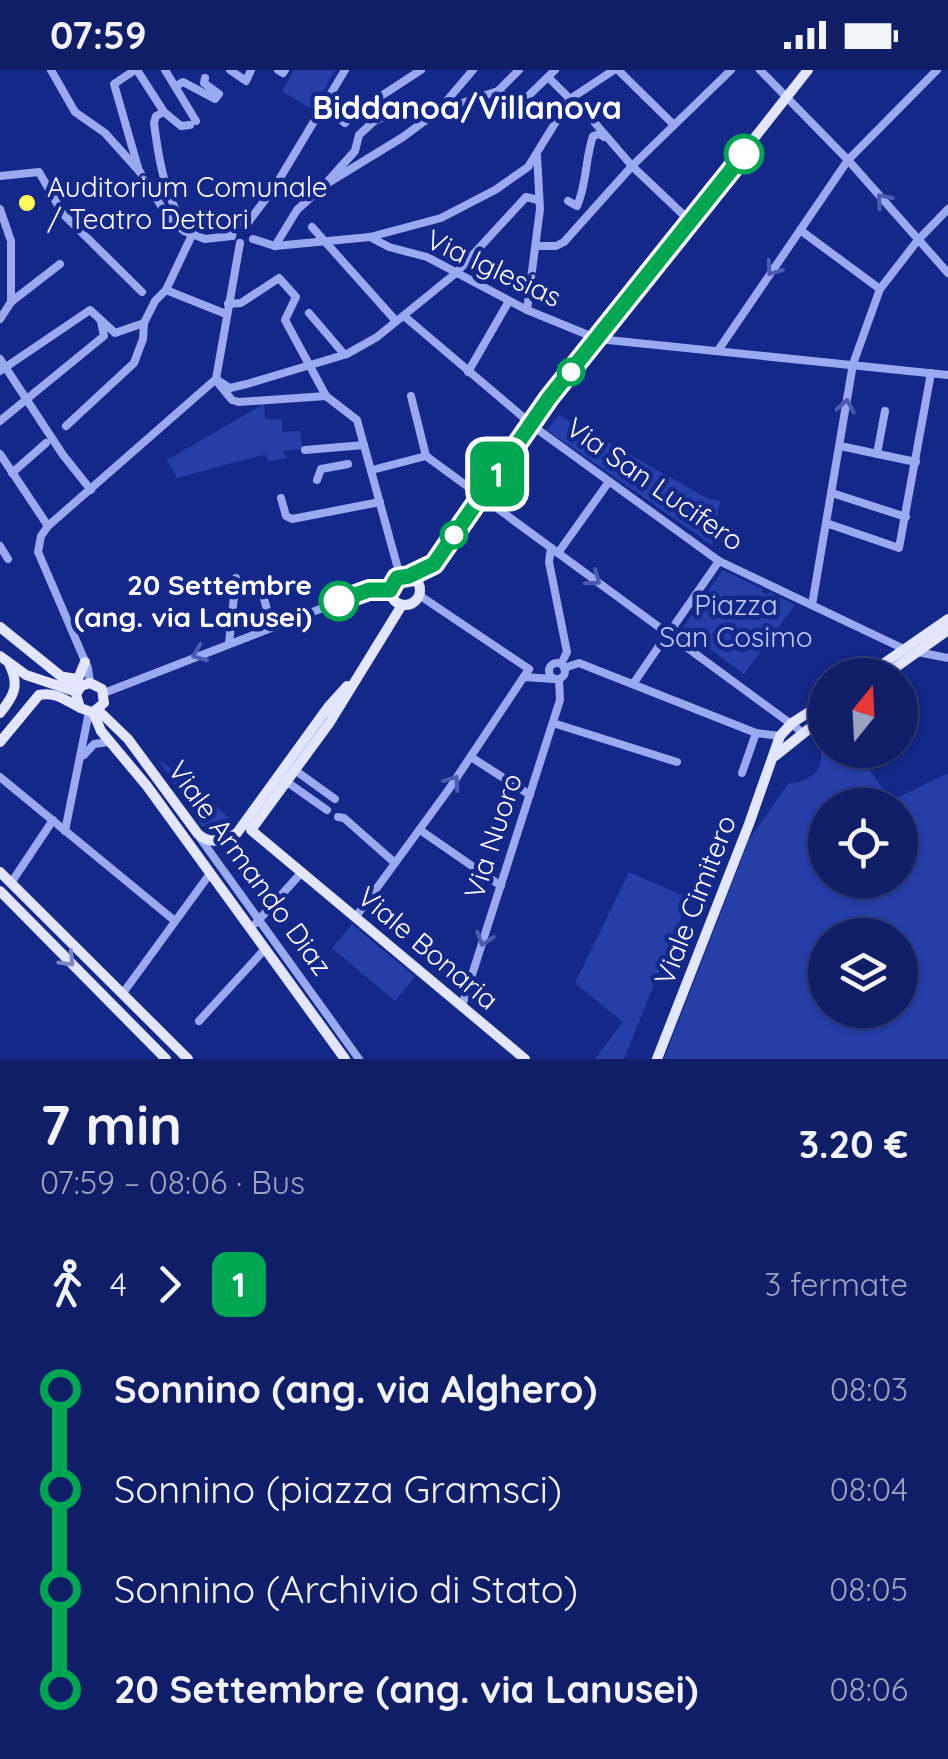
<!DOCTYPE html>
<html lang="it">
<meta charset="utf-8">
<style>
:root{--surface:#0f1e67;--page:#1d2b70;--text:#f1f3f6;--muted:#9ba2c0;--line:#2f3c7b}
body{margin:0;font-family:Quicksand,sans-serif;background:var(--page);color:var(--text);height:100vh;display:flex;flex-direction:column;font-size:38px;white-space:nowrap}
*{box-sizing:border-box;margin:0}
p{font-size:32px;color:var(--muted)}
.icon{flex:none;width:55px;height:55px;fill:none;stroke:currentColor;stroke-width:2;stroke-linecap:round;stroke-linejoin:round}
.map{position:relative;height:989px;overflow:hidden}
.drawer{display:flex;flex-direction:column;background:var(--surface);flex:1}
.drawer>*{flex:none}
.badge{padding:0 20px;border-radius:15px;font-size:35px;line-height:65px}
.needle{width:65px;rotate:18deg}
.controls{position:absolute;left:808px;top:588px;display:grid;gap:20px}
.controls a{display:grid;place-items:center;width:110px;height:110px;border-radius:50%;background:var(--surface);box-shadow:0 2px 8px #0004,0 0 0 2px var(--line);font-size:50px}
.map>.badge{position:absolute;translate:-50% -50%;box-shadow:0 0 0 5px #fff}
.legs{display:flex;align-items:center;gap:15px;height:110px;padding:0 40px;font-size:32px}
.legs p{margin-inline-start:auto}
.head{display:flex;align-items:center;justify-content:space-between;height:170px;padding:0 40px}
h1{font-size:55px;font-weight:700;line-height:75px}
ul{padding:0 40px;list-style:none}
li{display:flex;align-items:center;gap:35px;height:100px;font-size:38px}
li i{display:grid;place-items:center;width:15px;height:100%;margin:0 12px;background:currentColor}
li i::after{content:'';width:25px;height:25px;margin:-12px;border:8px solid;border-radius:50%;background:var(--surface)}
li p{margin-inline-start:auto}
li:first-child i{background:linear-gradient(#0000 50%,currentColor 0)}
li:last-child i{background:linear-gradient(currentColor 50%,#0000 0)}
.status{display:flex;justify-content:space-between;align-items:center;height:70px;padding:0 50px;background:var(--surface);direction:ltr}
.status svg{height:28px;fill:currentColor}
.map>svg:first-child{display:block}
</style>
<div class="status"><b>07:59</b><svg viewBox="0 0 49 12"><path d="M0 12V9h3v3zM5 12V6h3v6zM10 12V3h3v9zM15 12V0h3v12zM26 1h20v11H26zM47 4h2v5h-2z"/></svg></div>
<div class="map">
<svg width="948" height="989" viewBox="0 0 948 989">
<rect width="100%" height="100%" fill="#142889"/>
<g fill="#263ea8" fill-rule="evenodd">
<polygon points="294,0 335,0 313,40 282,21"/>
<polygon points="264,334 265,349 282,350 282,362 300,361 303,379 282,381 287,388 268,391 266,384 177,408 167,390"/>
<polygon points="559,345 709,429 720,431 712,475 547,360"/>
<polygon points="723,500 762,519 762,522 767,525 769,522 795,535 744,604 682,559"/>
<path d="M825 664V680H856L891 731 948 703V989H664L749 770 788 714C817 710 827 697 818 668ZM825 735H900V810H825ZM900 865V940H825V865Z"/>
<polygon points="159,690 185,708 234,752 219,761 202,756"/>
<polygon points="629,802 689,828 624,989 595,989 623,952 575,913"/>
<polygon points="352,854 415,907 395,931 332,878"/>
</g>
<g fill="none" stroke-linecap="round" stroke-linejoin="round">
<g stroke="#9aaaf0" stroke-width="8">
<polyline points="51,0 75,42 105,63 140,102 168,147 184,161 205,169 232,166"/>
<polyline points="135,0 114,14 139,101"/>
<polyline points="137,0 164,42 181,56 190,55"/>
<polyline points="165,0 196,51"/>
<polyline points="230,0 246,11 251,0"/>
<polyline points="278,0 283,3 285,0"/>
<polyline points="618,0 674,55"/>
<polyline points="760,0 848,90 948,203"/>
<polyline points="548,7 570,29"/>
<polyline points="176,16 183,12 215,29 219,24 204,13 205,8"/>
<polyline points="498,21 518,36 555,0"/>
<path d="M164 42 156 46 154 53C159 92 165 128 188 161"/>
<polygon points="344,45 349,49 345,53 341,50"/>
<polyline points="349,47 421,0"/>
<polyline points="595,53 632,96 691,152"/>
<polyline points="0,106 39,102 63,144 142,222"/>
<polyline points="328,111 355,81 359,65 373,52 390,44 438,41 498,21 519,0"/>
<path d="M568 131 577 136C587 114 585 89 593 66L600 64 604 67"/>
<polyline points="0,139 11,171 11,232"/>
<polyline points="249,151 274,118 345,0"/>
<polyline points="312,157 396,251"/>
<polyline points="800,160 880,219"/>
<polyline points="232,166 235,153 249,151"/>
<polyline points="370,167 389,177 427,187 527,240 598,269 948,305"/>
<polyline points="253,169 275,176 370,167 441,148 495,120 528,97 570,29 614,0"/>
<polyline points="275,176 297,140 323,116 403,67 438,41 473,0"/>
<polyline points="537,176 556,176 564,172 632,96 731,0"/>
<polyline points="166,220 226,244"/>
<polyline points="228,234 241,233 279,208 296,227 285,250 326,326 357,350 400,506"/>
<polyline points="527,240 540,139 537,86"/>
<polyline points="309,243 344,284"/>
<polyline points="404,246 537,359 719,491 904,579"/>
<polyline points="0,249 11,232 60,194"/>
<polyline points="719,279 848,90 937,0"/>
<polyline points="0,289 63,385 91,420"/>
<polyline points="0,301 90,240 115,263 144,253"/>
<polyline points="468,302 509,231"/>
<polyline points="216,309 230,318 247,314 347,284 377,267 456,203 526,127 538,130"/>
<polyline points="218,313 232,330 239,332 326,326"/>
<polyline points="411,326 426,386"/>
<polyline points="0,351 104,266 101,251"/>
<polyline points="66,356 134,293 143,269 144,253 155,231 166,220 192,165"/>
<polyline points="840,376 916,392"/>
<polyline points="305,380 364,375"/>
<polyline points="0,384 48,456"/>
<polyline points="877,384 885,341"/>
<polyline points="372,400 426,386 802,662"/>
<polyline points="12,403 46,373"/>
<polyline points="317,410 321,399 348,394"/>
<polyline points="832,423 906,447"/>
<polyline points="281,428 286,446 292,449 380,432"/>
<polyline points="826,453 899,478 931,303"/>
<polyline points="0,476 8,489"/>
<polyline points="551,478 549,492 567,582 561,594"/>
<polyline points="558,483 608,413"/>
<polyline points="256,519 262,520 271,556"/>
<polyline points="419,525 529,599"/>
<polyline points="812,535 853,294 880,219 918,170 948,139"/>
<polyline points="671,560 719,491"/>
<polyline points="229,573 236,508"/>
<polyline points="918,582 948,588"/>
<circle cx="557" cy="601" r="8"/>
<polyline points="564,598 579,593 756,663 780,666"/>
<polyline points="524,607 554,609"/>
<polyline points="90,613 88,598 38,482 41,466 48,456 216,309 240,173"/>
<polyline points="633,614 666,566"/>
<polyline points="104,623 369,520 390,520"/>
<polyline points="553,653 677,692"/>
<polyline points="84,685 94,674 109,672"/>
<polyline points="471,687 530,725"/>
<polyline points="296,701 335,729"/>
<polyline points="742,703 756,663"/>
<polyline points="0,707 175,851"/>
<polyline points="287,712 327,740"/>
<polyline points="338,747 344,748 395,793"/>
<polyline points="420,760 501,816"/>
<polyline points="65,761 89,642"/>
<polyline points="200,768 359,989"/>
<polyline points="11,813 53,750"/>
<polyline points="355,848 449,719 529,599"/>
<polyline points="256,853 302,802"/>
<polyline points="123,923 209,805"/>
<polyline points="462,936 560,630 559,609"/>
<polyline points="199,951 265,879"/>
</g>
<g stroke="#e3e6ff" stroke-width="10">
<circle cx="405" cy="520" r="15"/>
<polyline points="409,506 434,493 549,328 808,0"/>
<polyline points="402,535 330,652 251,760 525,989"/>
<polyline points="0,557 78,620"/>
<polyline points="0,586 26,605 77,622"/>
<polyline points="867,605 948,549"/>
<polyline points="885,605 948,560"/>
<polyline points="64,607 78,609 85,592"/>
<path d="M98 640 128 669 198 764C210 775 224 771 237 763L329 636 347 616"/>
<polyline points="93,642 101,661 147,716 345,989"/>
<path d="M0 643C13 627 20 616 10 596"/>
<path d="M0 672 39 625C61 620 73 639 93 642L104 633 102 619 90 613 81 616 76 624 80 638"/>
<polyline points="775,686 825,646"/>
<polyline points="0,802 188,989"/>
<polyline points="0,821 166,989"/>
<polyline points="657,989 749,754 780,666 792,653 825,632"/>
</g>
</g>
<defs><path id="oneway-chevron" d="M-2-3.5L2.5 0L-2 3.5" fill="none" stroke-width="1.6" stroke-linecap="round" stroke-linejoin="round" transform="scale(2.5)"/></defs>
<g stroke="#4a5cb2">
<use href="#oneway-chevron" transform="translate(883 130) rotate(-131)"/>
<use href="#oneway-chevron" transform="translate(773 199) rotate(125)"/>
<use href="#oneway-chevron" transform="translate(846 336) rotate(-80)"/>
<use href="#oneway-chevron" transform="translate(594 509) rotate(36)"/>
<use href="#oneway-chevron" transform="translate(199 584) rotate(158)"/>
<use href="#oneway-chevron" transform="translate(453 712) rotate(-55)"/>
<use href="#oneway-chevron" transform="translate(484 869) rotate(108)"/>
</g>
<use stroke="#7c87c4" href="#oneway-chevron" transform="translate(68 890) rotate(46)"/>
<g fill="none" stroke-linecap="round" stroke-linejoin="round">
<defs>
<polyline id="line-1" points="339,531 369,520 390,520 397,508 409,506 434,494 549,328 744,84"/>
</defs>
<use href="#line-1" stroke="#fff" stroke-width="22"/>
<use href="#line-1" stroke="#00a651" stroke-width="15"/>
</g>
<g fill="#fff" stroke="#00a651" stroke-width="5">
<circle cx="744" cy="84" r="18"/>
<circle cx="571" cy="302" r="12"/>
<circle cx="454" cy="465" r="12"/>
<circle cx="339" cy="531" r="18"/>
</g>
<circle fill="#fffb59" stroke="#142889" stroke-width="4" cx="27" cy="133" r="10"/>
<g text-anchor="middle" stroke-width="9" stroke-linejoin="round" paint-order="stroke">
<g font-size="28" fill="#fff" stroke="#142889" text-anchor="start">
<text x="47" y="127">Auditorium Comunale<tspan x="47" dy="32">/ Teatro Dettori</tspan></text>
</g>
<g font-size="28" fill="#fff" stroke="#142889">
<text transform="translate(494 198) rotate(25)" y="10">Via Iglesias</text>
<text transform="translate(655 414) rotate(35)" y="10">Via San Lucifero</text>
<text transform="translate(493 766) rotate(-72)" y="10">Via Nuoro</text>
<text transform="translate(250 798) rotate(54)" y="10">Viale Armando Diaz</text>
<text transform="translate(695 830) rotate(-69)" y="10">Viale Cimitero</text>
<text transform="translate(428 878) rotate(40)" y="10">Viale Bonaria</text>
</g>
<g font-size="28" font-weight="bold" fill="#fff" stroke="#142889" text-anchor="end">
<text x="312" y="525">20 Settembre<tspan x="312" dy="32">(ang. via Lanusei)</tspan></text>
</g>
<g font-size="28" fill="#c0cbfb" stroke="#142889">
<text x="736" y="545">Piazza<tspan x="736" dy="32">San Cosimo</tspan></text>
</g>
<g font-size="32" font-weight="bold" fill="#fff" stroke="#142889">
<text x="467" y="49">Biddanoa/Villanova</text>
</g>
</g>
</svg>
<div class="controls">
<a><svg class="needle" viewBox="-14 -14 28 28"><path d="M0-13l5 13h-10z" fill="#e53935"/><path d="M0 13l5-13h-10z" fill="#9ba2c0"/></svg></a>
<a><svg class="icon" aria-label="locate" viewBox="0 0 24 24"><circle cx="12" cy="12" r="6"/><path d="M12 2v4M12 18v4M2 12h4M18 12h4"/></svg></a>
<a><svg class="icon" aria-label="layers" viewBox="0 0 24 24"><path d="M12 4l9 5-9 5-9-5zM3 14l9 5 9-5"/></svg></a>
</div>
<b class="badge" style="left:497px;top:404px;background:#00a651;color:#fff">1</b>
</div>
<section class="drawer">
<div class="head"><div><h1>7 min</h1><p>07:59 – 08:06 · Bus</p></div><b>3.20 €</b></div>
<div class="legs"><svg class="icon" aria-label="walk" viewBox="0 0 24 24"><circle cx="13" cy="4" r="2"/><path d="M13 8l-2 6 4 7M11 14l-3 7M7 12l3-4h3l4 4"/></svg>4<svg class="icon" aria-label="forward" viewBox="0 0 24 24"><path d="M9 5l7 7-7 7"/></svg><b class="badge" style="background:#00a651;color:#fff">1</b><p>3 fermate</p></div>
<ul>
<li><i style="color:#00a651"></i><b>Sonnino (ang. via Alghero)</b><p>08:03</p></li>
<li><i style="color:#00a651"></i><span>Sonnino (piazza Gramsci)</span><p>08:04</p></li>
<li><i style="color:#00a651"></i><span>Sonnino (Archivio di Stato)</span><p>08:05</p></li>
<li><i style="color:#00a651"></i><b>20 Settembre (ang. via Lanusei)</b><p>08:06</p></li>
</ul>
</section>
